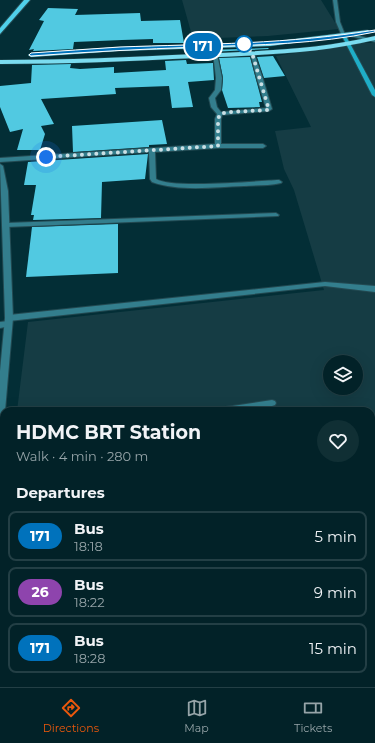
<!DOCTYPE html>
<meta charset="utf-8">
<style>
:root{--surface:#022228;--page:#102f34;--text:#f1f3f6;--muted:#96a4a8;--line:#233f45;--accent:#ea580c}
body{margin:0;font-family:Montserrat,sans-serif;background:var(--page);color:var(--text);height:100vh;display:flex;flex-direction:column;font-size:15px;white-space:nowrap}
*{box-sizing:border-box;margin:0}
p{font-size:13px;color:var(--muted)}
.icon{flex:none;width:22px;height:22px;fill:none;stroke:currentColor;stroke-width:2;stroke-linecap:round;stroke-linejoin:round}
.map{position:relative;flex:1;overflow:hidden}
.sheet{position:absolute;left:0px;top:407px;width:375px;height:280px;display:flex;flex-direction:column;background:var(--surface);border-radius:12px 12px 0 0;box-shadow:0 4px 16px #0002,0 0 0 1px var(--line)}
.sheet>*{flex:none}
.badge{padding:0 8px;border-radius:13px;font-size:14px;line-height:26px}
.controls{position:absolute;left:323px;top:355px;display:grid;gap:8px}
.controls a{display:grid;place-items:center;width:40px;height:40px;border-radius:50%;background:var(--surface);box-shadow:0 4px 16px #0002,0 0 0 1px var(--line);font-size:20px}
.you{position:absolute;width:20px;height:20px;margin:-10px;border:3px solid #fff;border-radius:50%;background:#1a73e8;box-shadow:0 0 0 6px #1a73e833}
.map>.badge{position:absolute;translate:-50% -50%;box-shadow:0 0 0 2px #fff}
h2{padding:0 16px;font-size:15px;line-height:36px}
.round{display:grid;place-items:center;flex:none;width:42px;height:42px;border-radius:21px;background:var(--page)}
.overview{display:flex;align-items:center;justify-content:space-between;height:68px;padding:0 16px}
h1{font-size:19px;font-weight:700;line-height:30px}
ul{padding:0;list-style:none}
li{display:flex;align-items:center;gap:12px;height:50px;margin:0 8px 6px;padding:0 8px;border:2px solid var(--line);border-radius:8px}
li div{flex:1}
li b{display:block;font-size:15px}
li em{font-style:normal}
li .badge{min-width:44px;font-weight:700;text-align:center}
.dock{display:flex;justify-content:space-around;align-items:center;height:56px;border-top:1px solid var(--line);background:var(--surface);font-size:11px;color:var(--muted)}
.dock a{display:grid;justify-items:center;gap:2px}
.dock .on{color:var(--accent)}
.map>svg:first-child{display:block}
</style>
<div class="map">
<svg width="375" height="687" viewBox="0 0 375 687">
<rect width="100%" height="100%" fill="#032e36"/>
<g fill="#153c44" fill-rule="evenodd">
<polygon points="182,0 321,0 339,29 268,36 193,39"/>
<path d="M359 43H375V687H0V549L4 517V683H371V411H17L28 322 324 290 294 190 284 169 275 131 311 127 276 56ZM330 362H356V388H330Z"/>
</g>
<g fill="#51c9e1">
<polygon points="48,8 78,9 75,15 140,13 141,21 180,20 184,43 153,43 153,39 122,40 74,42 73,49 33,51 34,49 29,50 44,21 39,20"/>
<polygon points="268,48 269,49 210,52 209,50"/>
<polygon points="273,56 285,76 264,78 257,57"/>
<polygon points="250,57 262,102 259,102 260,107 228,108 222,90 223,78 219,58"/>
<polygon points="186,60 187,64 213,63 214,80 188,82 193,107 172,108 169,86 115,88 116,94 41,99 54,124 41,126 45,134 40,150 17,150 23,129 10,132 0,107 0,86 31,83 32,65 71,64 70,68 80,69 114,67 114,73 166,70 165,61"/>
<polygon points="162,120 167,144 149,145 149,147 73,152 72,126"/>
<polygon points="148,154 145,179 102,182 101,218 33,220 34,215 31,215 36,185 24,185 28,162"/>
<polygon points="118,224 118,273 26,277 32,227"/>
</g>
<g fill="none" stroke-linecap="round" stroke-linejoin="round">
<defs>
<polygon id="service" points="250,52 254,53 263,79 262,80 257,79"/>
<g id="minor">
<polygon points="333,0 337,0 340,22 346,37 342,36 336,22"/>
<polygon points="352,34 375,40 375,42 350,36 350,35"/>
<path d="M213 53 217 54 222 78 221 90 215 98 217 107 221 112 266 108 257 79 260 77 263 79 272 109 269 111 222 115 221 119V144H263L266 146 263 148H218L155 152 156 179C172 189 256 181 279 180L282 182 281 183C269 186 256 185 244 186 215 187 180 192 152 182L150 179 149 152 0 162V158L215 144V119L217 114 211 107 209 98 215 90 216 78Z"/>
<polygon points="276,213 279,215 278,216 6,227 3,225 6,223"/>
<polygon points="325,282 375,286 375,292 325,286 9,321 5,318 9,315"/>
<polygon points="8,321 11,322 12,324 11,326 0,328 0,322"/>
<polygon points="272,400 275,401 276,403 275,405 272,406 242,411 215,411 216,409 219,408"/>
<polygon points="4,439 4,447 0,448 0,440"/>
<rect x="371" y="595" width="4" height="10"/>
<polygon points="4,608 4,618 0,619 0,609"/>
<polygon points="277,683 289,683 290,687 278,687"/>
</g>
<polygon id="tertiary" points="0,164 3,166 8,191 13,318 5,411 3,418 0,420 0,371 5,318"/>
<polygon id="secondary" points="342,35 346,36 375,90 375,97 372,95 342,36"/>
<polygon id="primary" points="24,0 30,0 0,34 0,28"/>
<g id="trunk">
<polygon points="368,30 371,32 370,33 270,46 118,51 31,57 28,55 31,53 118,47 270,42"/>
<path d="M375 36V40C317 54 257 55 197 58 131 61 66 64 0 64V60C66 60 131 57 197 54 257 51 317 50 375 36Z"/>
</g>
</defs>
<use href="#service" stroke="#234a52" stroke-width="2"/>
<use href="#minor" stroke="#234a52" stroke-width="2"/>
<use href="#tertiary" stroke="#234a52" stroke-width="2"/>
<use href="#secondary" stroke="#234a52" stroke-width="2"/>
<use href="#primary" stroke="#234a52" stroke-width="2"/>
<use href="#trunk" stroke="#234a52" stroke-width="1"/>
<use href="#service" fill="#337e8d" fill-rule="evenodd"/>
<use href="#minor" fill="#337e8d" fill-rule="evenodd"/>
<use href="#tertiary" fill="#337e8d" fill-rule="evenodd"/>
<use href="#secondary" fill="#1faec7" fill-rule="evenodd"/>
<use href="#primary" fill="#50d0ea" fill-rule="evenodd"/>
<use href="#trunk" fill="#7bdcf0" fill-rule="evenodd"/>
</g>
<path fill="#0072bc" stroke="#fff" d="M375 30V32C318 44 258 45 198 47 143 49 87 52 31 56L29 55 31 53C61 51 90 49 120 47 205 44 290 44 375 30Z"/>
<g fill="none" stroke-linecap="round" stroke-linejoin="round">
<polyline stroke="#cbdfe4" stroke-width="4" stroke-dasharray="0 7.2" points="46,157 218,146 218,119 220,114 229,112 269,110 252,53 244,44"/>
</g>
<circle fill="#fff" stroke="#0072bc" stroke-width="2" cx="244" cy="44" r="8"/>
</svg>
<div class="controls">
<a><svg class="icon" aria-label="layers" viewBox="0 0 24 24"><path d="M12 4l9 5-9 5-9-5zM3 14l9 5 9-5"/></svg></a>
</div>
<div class="you" style="left:46px;top:157px"></div>
<b class="badge" style="left:203px;top:46px;background:#0072bc;color:#fff">171</b>
<section class="sheet">
<div class="overview"><div><h1>HDMC BRT Station</h1><p>Walk · 4 min · 280 m</p></div><a class="round"><svg class="icon" aria-label="heart" viewBox="0 0 24 24"><path d="M12 20l-8-8c-3-5 5-10 8-4 3-6 11-1 8 4z"/></svg></a></div>
<h2>Departures</h2>
<ul>
<li><span class="badge" style="background:#0072bc;color:#fff">171</span><div><b>Bus</b><p>18:18</p></div><em>5 min</em></li>
<li><span class="badge" style="background:#8e44ad;color:#fff">26</span><div><b>Bus</b><p>18:22</p></div><em>9 min</em></li>
<li><span class="badge" style="background:#0072bc;color:#fff">171</span><div><b>Bus</b><p>18:28</p></div><em>15 min</em></li>
</ul>
</section>
</div>
<nav class="dock">
<a class="on"><svg class="icon" aria-label="directions" viewBox="0 0 24 24"><path d="M12 3l9 9-9 9-9-9zM9 14v-3h6M13 9l2 2-2 2"/></svg>Directions</a>
<a><svg class="icon" aria-label="map" viewBox="0 0 24 24"><path d="M3 6l6-2 6 2 6-2v14l-6 2-6-2-6 2zM9 4v14M15 6v14"/></svg>Map</a>
<a><svg class="icon" aria-label="tickets" viewBox="0 0 24 24"><path d="M3 7h18v10H3zM15 7v10"/></svg>Tickets</a>
</nav>
